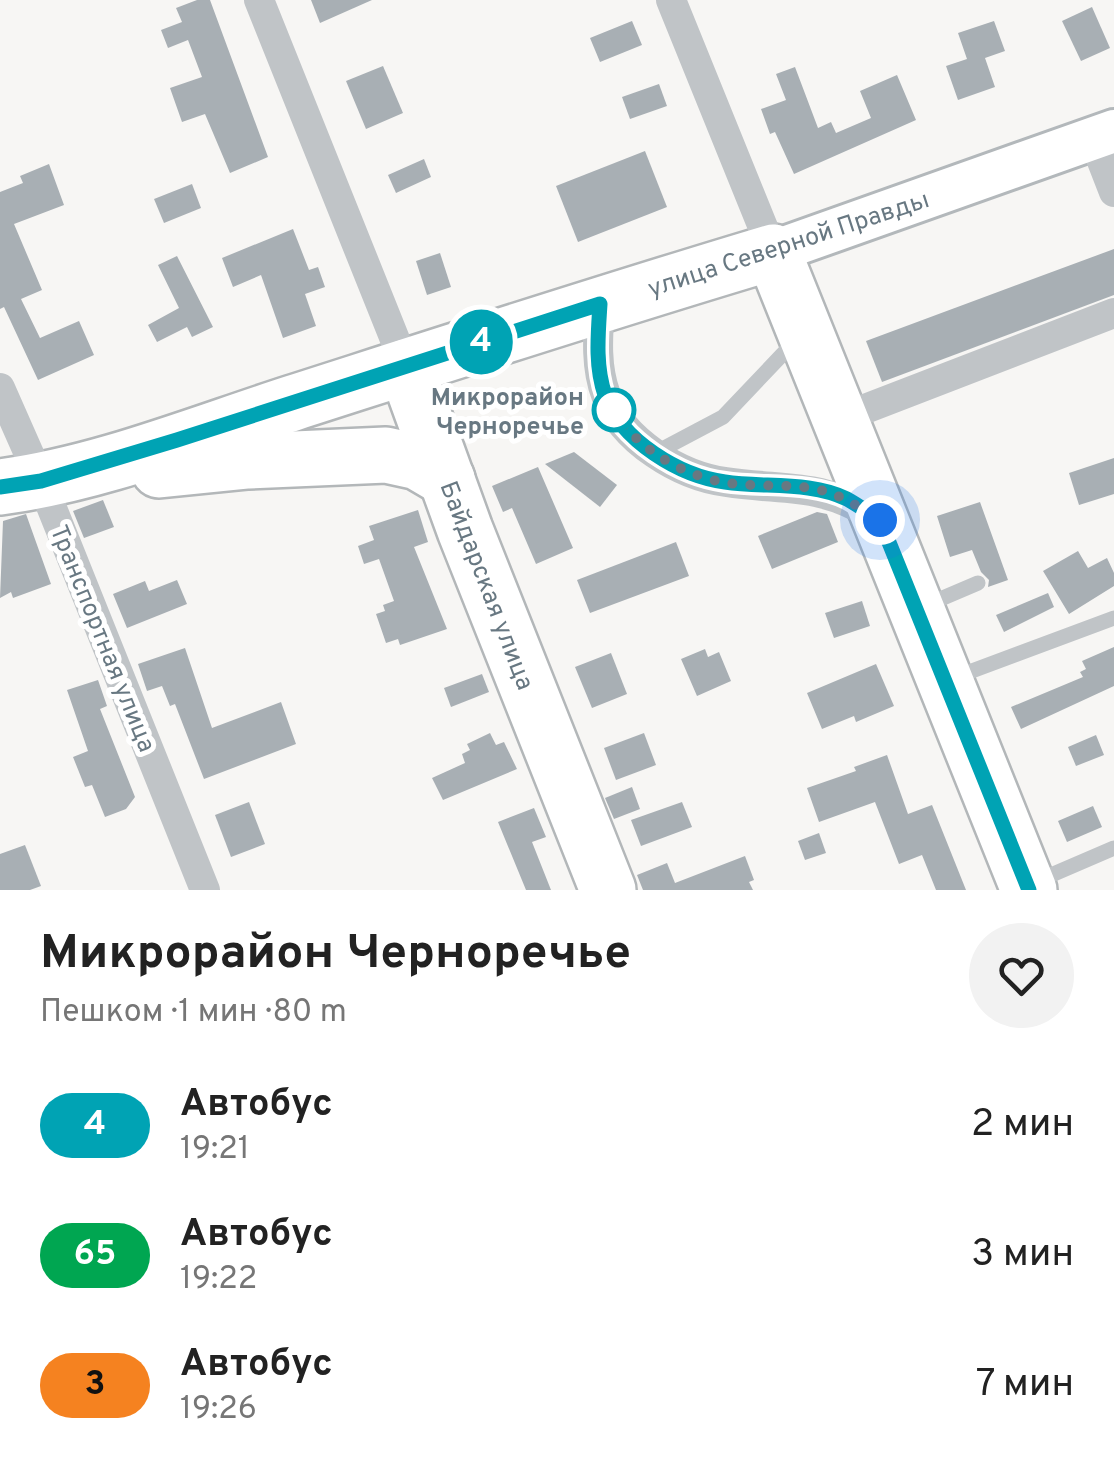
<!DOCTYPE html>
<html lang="ru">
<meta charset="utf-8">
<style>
:root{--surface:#fff;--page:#f2f2f2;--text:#222;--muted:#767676}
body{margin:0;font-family:Overpass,sans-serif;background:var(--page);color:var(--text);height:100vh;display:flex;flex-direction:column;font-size:38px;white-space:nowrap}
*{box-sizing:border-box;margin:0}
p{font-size:32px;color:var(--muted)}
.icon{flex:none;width:55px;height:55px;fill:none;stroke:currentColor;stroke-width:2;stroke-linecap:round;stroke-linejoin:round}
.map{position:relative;height:890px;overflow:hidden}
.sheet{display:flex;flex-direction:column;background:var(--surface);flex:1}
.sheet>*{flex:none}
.badge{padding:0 20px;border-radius:32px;font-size:35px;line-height:65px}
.you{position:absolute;width:50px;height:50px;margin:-25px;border:8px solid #fff;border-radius:50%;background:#1a73e8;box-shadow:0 0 0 15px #1a73e833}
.map>.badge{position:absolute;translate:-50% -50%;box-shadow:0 0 0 5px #fff}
.round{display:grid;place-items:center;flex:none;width:105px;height:105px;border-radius:52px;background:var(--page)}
.headline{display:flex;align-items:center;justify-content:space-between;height:170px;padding:0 40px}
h1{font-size:48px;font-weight:700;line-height:75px}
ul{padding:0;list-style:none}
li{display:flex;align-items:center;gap:30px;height:130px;padding:0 40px}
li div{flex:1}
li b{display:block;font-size:38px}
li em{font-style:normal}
li .badge{min-width:110px;font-weight:700;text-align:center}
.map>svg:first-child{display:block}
</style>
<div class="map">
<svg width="1114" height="890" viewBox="0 0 1114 890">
<rect width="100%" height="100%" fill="#f7f6f4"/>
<g fill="#a8afb4">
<polygon points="197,0 210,0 268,157 230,173 205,114 182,122 170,88 202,77 188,40 168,48 161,30 182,22 176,8"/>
<polygon points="311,0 372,0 320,23"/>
<polygon points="1092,7 1110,48 1081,61 1062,21"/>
<polygon points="632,21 642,45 600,62 590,38"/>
<polygon points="994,21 1005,51 985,58 995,87 958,100 946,66 967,59 958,33"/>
<polygon points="383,66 403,113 366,129 346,81"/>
<polygon points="795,67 818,128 831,122 836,133 871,118 860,91 897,75 916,120 794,174 775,132 770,134 761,109 786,100 776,74"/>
<polygon points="659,84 667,106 630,119 622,97"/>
<polygon points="645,151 667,207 578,242 556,186"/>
<polygon points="424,159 431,177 396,193 388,175"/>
<polygon points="49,164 64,205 14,224 42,290 21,299 40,338 79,321 94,355 38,380 4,307 0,309 0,192 23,183 20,176"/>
<polygon points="192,184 201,208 164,223 154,199"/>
<polygon points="293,229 309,270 318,267 325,287 305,294 316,326 283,338 261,275 233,287 222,258"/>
<polygon points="1114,249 1114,295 882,382 866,341"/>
<polygon points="440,253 451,287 427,295 416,261"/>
<polygon points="177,256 213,327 192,337 187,327 157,342 148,325 179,308 158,265"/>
<polygon points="574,452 617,485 600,507 545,464"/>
<polygon points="1114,458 1114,494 1079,505 1069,473"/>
<polygon points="538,467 573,548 536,564 512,508 503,512 492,486"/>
<polygon points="103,500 114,527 84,538 73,511"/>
<polygon points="980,502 1008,580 988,587 989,580 981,572 972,550 950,557 937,516"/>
<polygon points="418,510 428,542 414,547 447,629 400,645 398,639 386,643 376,614 385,611 383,605 394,601 379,559 364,564 358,546 374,540 369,526"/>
<polygon points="817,512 827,514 838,542 772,569 758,536"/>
<polygon points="26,514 51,584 13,598 11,592 0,598 3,521"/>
<polygon points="676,542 689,576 590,613 577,580"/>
<polygon points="1078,551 1088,568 1107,558 1114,573 1114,586 1069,614 1043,571"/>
<polygon points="177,580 187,604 127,628 113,594 145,581 149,591"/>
<polygon points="1048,593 1054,607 1004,632 996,615"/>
<polygon points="862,601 870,626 834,638 825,613"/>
<polygon points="1114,647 1114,686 1021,729 1011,707 1083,677 1080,672 1086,669 1082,661"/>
<polygon points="185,648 212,728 281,702 296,744 204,779 175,704 170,706 162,686 147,691 138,664"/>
<polygon points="705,649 708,657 719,652 731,681 697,696 681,659"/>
<polygon points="611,653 627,694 592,708 575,667"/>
<polygon points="876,664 894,706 856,722 854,716 822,729 807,693"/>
<polygon points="482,674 489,692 451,707 444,688"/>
<polygon points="98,680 107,706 100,709 135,797 126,809 105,817 92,785 85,787 73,757 88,751 67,690"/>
<polygon points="490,733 496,745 504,742 517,769 443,800 432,778 465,763 462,754 470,750 467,744"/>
<polygon points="644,733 656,765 616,780 604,748"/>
<polygon points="1096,735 1104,755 1076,766 1068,747"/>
<polygon points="887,755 908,814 932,805 966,890 936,890 922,855 899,864 875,802 819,822 807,788 856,771 854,767"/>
<polygon points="632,787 640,809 614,819 605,798"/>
<polygon points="249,802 265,844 231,857 215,815"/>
<polygon points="682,802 692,827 641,846 631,820"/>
<polygon points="1093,806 1102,827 1067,842 1058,821"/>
<polygon points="534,808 546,837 532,842 551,890 526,890 498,822"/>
<polygon points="819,833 826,853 805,860 798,841"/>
<polygon points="25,845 41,886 30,890 0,890 0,854"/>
<polygon points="745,856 754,880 749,882 753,890 643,890 637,875 667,863 675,883"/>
</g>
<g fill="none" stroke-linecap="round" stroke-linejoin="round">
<defs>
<polyline id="secondary" points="773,252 1114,131"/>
<g id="highway">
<polyline points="406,367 465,530 608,890"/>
<polyline points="159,470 248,461 386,455 418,462 447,479"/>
<path d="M0 487C99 474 197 434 293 403 452 352 612 300 773 252L1029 890"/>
</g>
</defs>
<use href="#secondary" stroke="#b3b8bb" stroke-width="48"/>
<use href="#highway" stroke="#b3b7b9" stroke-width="60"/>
<g stroke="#c0c4c7" stroke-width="15">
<polyline points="655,453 723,417 798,338"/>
<polyline points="924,606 978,583"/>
<polyline points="953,678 1114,618"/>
<polyline points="1035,882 1114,848"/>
</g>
<g stroke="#c0c4c7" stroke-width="30">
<polyline points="259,0 406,367"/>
<polyline points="671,0 773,252"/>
<polyline points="1093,138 1114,192"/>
<path d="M600 304C598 334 595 366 606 395 622 441 680 476 726 482 786 491 819 482 874 516"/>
<polyline points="0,388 41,481 205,890"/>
<polyline points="839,419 1114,313"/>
</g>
<use href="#secondary" stroke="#fff" stroke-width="42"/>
<use href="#highway" stroke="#fff" stroke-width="55"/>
</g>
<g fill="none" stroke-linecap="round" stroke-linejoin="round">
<defs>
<path id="line" d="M0 487 41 481 177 440 600 304C598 335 595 366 605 395 621 441 680 476 725 482 765 488 810 481 847 499 858 505 869 513 880 520L1029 890"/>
</defs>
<use href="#line" stroke="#fff" stroke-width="22"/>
<use href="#line" stroke="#00a3b4" stroke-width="15"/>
<path stroke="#687882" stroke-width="10" stroke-dasharray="0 18" d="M614 410C635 447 680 474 722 482 753 488 786 483 816 489 840 494 859 507 880 520"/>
</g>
<circle fill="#fff" stroke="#00a3b4" stroke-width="5" cx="614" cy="410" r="20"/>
<g text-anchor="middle" stroke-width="10" stroke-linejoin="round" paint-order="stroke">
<g font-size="25" fill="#687882" stroke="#fff">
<text transform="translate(788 243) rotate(-18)" y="9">улица Северной Правды</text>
<text transform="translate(488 585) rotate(69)" y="9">Байдарская улица</text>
<text transform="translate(104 638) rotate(68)" y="9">Транспортная улица</text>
</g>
<g font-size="25" font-weight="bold" fill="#687882" stroke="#fff" text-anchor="end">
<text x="584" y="405">Микрорайон<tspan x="584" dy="29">Черноречье</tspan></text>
</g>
</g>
</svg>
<div class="you" style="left:880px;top:520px"></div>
<b class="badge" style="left:481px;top:342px;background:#00a3b4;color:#fff">4</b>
</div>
<section class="sheet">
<div class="headline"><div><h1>Микрорайон Черноречье</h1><p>Пешком · 1 мин · 80 m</p></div><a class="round"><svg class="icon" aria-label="heart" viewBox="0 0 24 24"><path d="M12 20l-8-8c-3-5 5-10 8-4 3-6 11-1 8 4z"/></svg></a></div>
<ul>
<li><span class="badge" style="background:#00a3b4;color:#fff">4</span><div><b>Автобус</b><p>19:21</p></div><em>2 мин</em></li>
<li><span class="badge" style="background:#00a651;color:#fff">65</span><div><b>Автобус</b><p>19:22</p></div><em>3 мин</em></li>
<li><span class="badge" style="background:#f58220;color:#111">3</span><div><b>Автобус</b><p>19:26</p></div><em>7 мин</em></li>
</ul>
</section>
